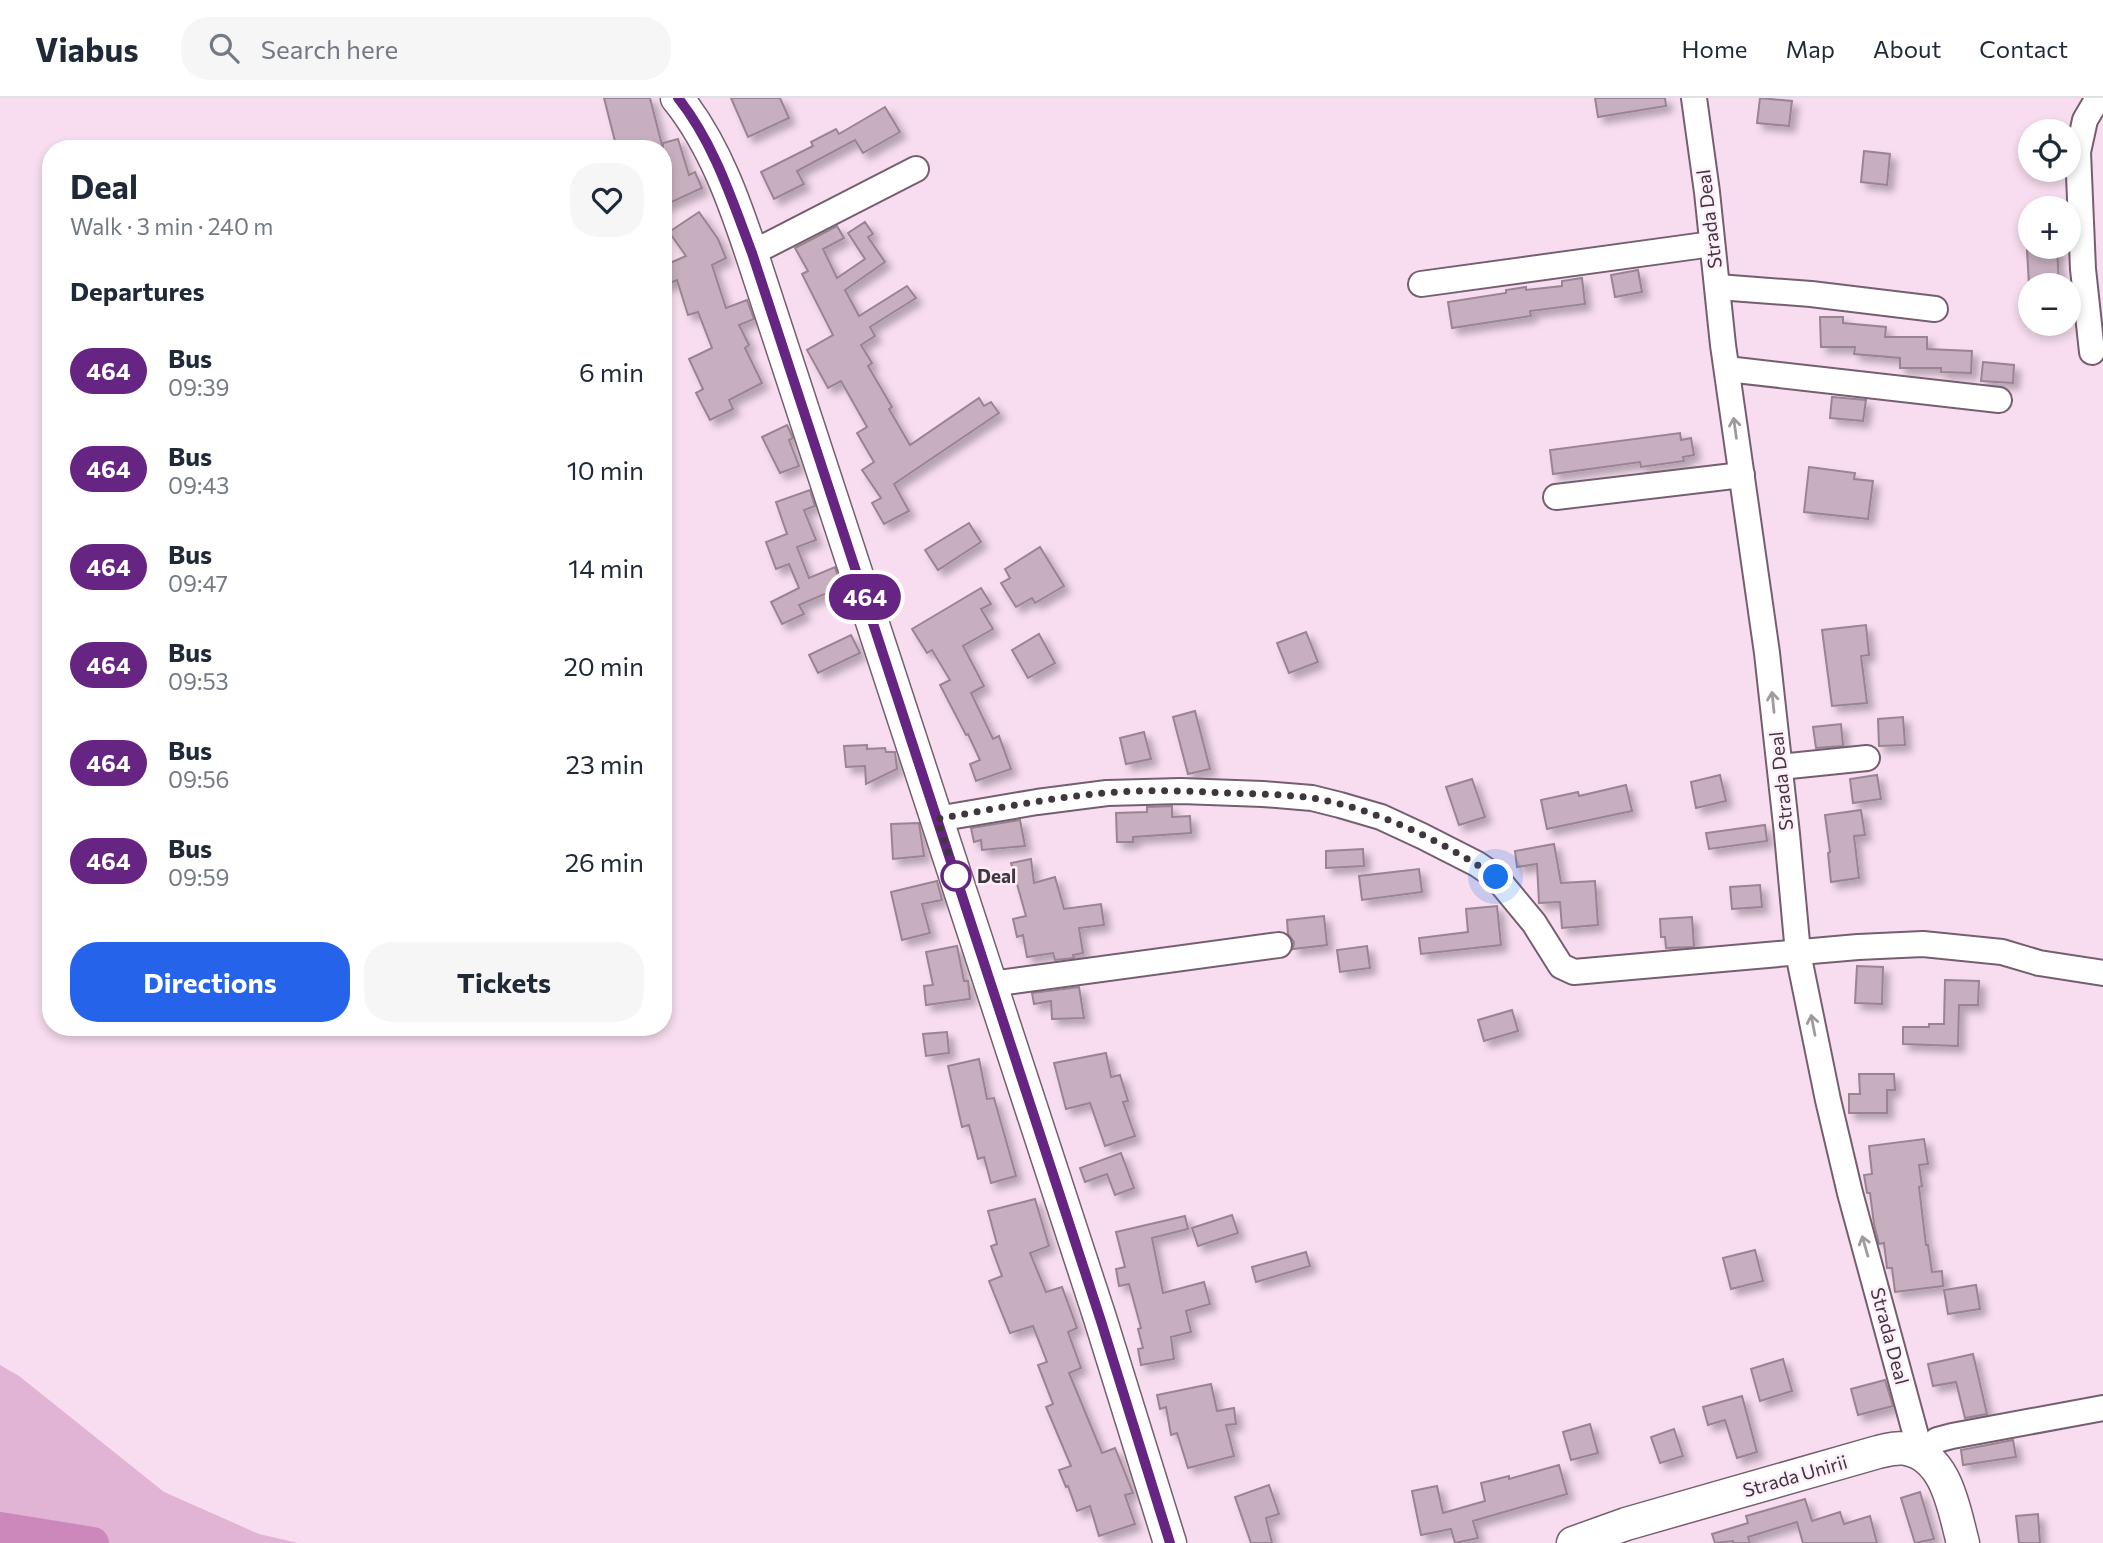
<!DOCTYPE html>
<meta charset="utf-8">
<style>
:root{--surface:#fff;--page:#f6f6f7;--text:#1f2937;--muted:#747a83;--line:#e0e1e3;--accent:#2563eb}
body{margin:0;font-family:Commissioner,sans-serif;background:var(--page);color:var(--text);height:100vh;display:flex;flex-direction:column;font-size:26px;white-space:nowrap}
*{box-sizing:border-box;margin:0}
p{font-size:23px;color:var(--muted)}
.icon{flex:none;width:38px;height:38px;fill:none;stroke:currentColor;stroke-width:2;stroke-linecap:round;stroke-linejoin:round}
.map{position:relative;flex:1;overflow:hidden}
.side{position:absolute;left:42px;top:42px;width:630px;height:896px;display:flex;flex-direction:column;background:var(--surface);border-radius:28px;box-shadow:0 4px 10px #0003}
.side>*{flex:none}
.badge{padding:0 14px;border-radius:23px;font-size:24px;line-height:46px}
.buttons{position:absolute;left:2018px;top:21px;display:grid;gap:14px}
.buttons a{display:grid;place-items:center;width:63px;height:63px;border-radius:50%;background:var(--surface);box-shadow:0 4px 10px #0003;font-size:35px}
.you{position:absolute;width:35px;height:35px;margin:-18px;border:5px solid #fff;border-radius:50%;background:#1a73e8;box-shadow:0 0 0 10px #1a73e833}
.map>.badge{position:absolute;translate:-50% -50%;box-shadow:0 0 0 4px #fff}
h2{padding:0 28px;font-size:26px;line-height:63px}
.round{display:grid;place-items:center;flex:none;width:74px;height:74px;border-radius:28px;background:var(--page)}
.headline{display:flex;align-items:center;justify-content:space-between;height:119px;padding:0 28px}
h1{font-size:33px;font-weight:700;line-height:52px}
.action{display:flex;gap:14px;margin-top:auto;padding:14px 28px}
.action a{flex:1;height:80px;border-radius:28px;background:var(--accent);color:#fff;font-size:28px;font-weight:700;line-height:80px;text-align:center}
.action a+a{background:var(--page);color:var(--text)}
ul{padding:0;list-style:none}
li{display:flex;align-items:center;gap:21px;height:98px;padding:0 28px}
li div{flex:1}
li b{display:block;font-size:26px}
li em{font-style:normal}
li .badge{min-width:77px;font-weight:700;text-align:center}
header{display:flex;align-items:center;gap:42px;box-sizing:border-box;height:98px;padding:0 35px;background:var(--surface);border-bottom:2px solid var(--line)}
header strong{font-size:33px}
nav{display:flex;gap:38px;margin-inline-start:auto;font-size:24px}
.search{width:490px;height:63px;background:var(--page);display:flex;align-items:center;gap:18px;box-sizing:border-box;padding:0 24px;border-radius:28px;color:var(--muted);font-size:26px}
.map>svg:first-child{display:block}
</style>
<header>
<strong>Viabus</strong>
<div class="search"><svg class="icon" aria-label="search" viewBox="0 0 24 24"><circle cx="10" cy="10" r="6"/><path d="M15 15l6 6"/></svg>Search here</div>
<nav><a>Home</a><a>Map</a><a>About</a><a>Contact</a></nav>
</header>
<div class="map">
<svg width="2103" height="1445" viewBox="0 0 2103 1445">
<defs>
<filter id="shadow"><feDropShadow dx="6" dy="6" stdDeviation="3.5" flood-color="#0004"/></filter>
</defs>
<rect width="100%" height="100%" fill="#f7ddef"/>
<polygon fill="#e1b3d4" points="0,1267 19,1278 164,1394 259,1436 298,1445 0,1445"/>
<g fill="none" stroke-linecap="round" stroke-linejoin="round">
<polyline stroke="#cc87bb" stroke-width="32" points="0,1430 93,1445"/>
</g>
<g fill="#c7afc0" stroke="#9a8393" stroke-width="2" filter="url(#shadow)">
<polygon points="604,0 650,0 663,51 617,51"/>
<polygon points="731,0 780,0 789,20 748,39"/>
<polygon points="1595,0 1665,0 1666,8 1598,19"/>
<polygon points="1760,0 1792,3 1789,28 1757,25"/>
<polygon points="885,9 900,34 863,55 855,42 797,73 804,86 774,101 761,74 813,48 811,44 836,31 839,36"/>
<polygon points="678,41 689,77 695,74 702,90 663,108 663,45"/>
<polygon points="1864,53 1890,56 1887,87 1861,84"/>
<polygon points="699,114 718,141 726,160 712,167 726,210 747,202 754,221 739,227 749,247 745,250 762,285 729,302 733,311 710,322 696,295 703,291 689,261 712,250 698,214 688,217 677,182 663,188 663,168 686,158 669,134"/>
<polygon points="865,124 873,136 868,139 885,164 845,192 859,218 907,188 916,200 870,229 875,238 861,247 872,265 868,268 892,309 889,311 910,347 979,300 984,308 991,304 999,315 894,386 909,413 884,426 872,405 881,400 862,372 874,364 857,335 867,329 841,283 828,290 807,252 833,237 802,176 808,173 795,150 837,128 844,140 823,151 837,180 865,161 848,135"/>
<polygon points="2057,151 2059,186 2029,187 2027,152"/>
<polygon points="1638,172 1642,194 1615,199 1611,177"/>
<polygon points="1582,180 1585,206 1530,213 1531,218 1452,230 1448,204 1506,195 1506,192 1526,189 1526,192 1562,188 1562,183"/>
<polygon points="1820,219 1843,219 1843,225 1886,229 1885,239 1927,239 1927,251 1972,253 1971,275 1941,274 1941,270 1900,270 1900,260 1854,256 1855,249 1821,249"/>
<polygon points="1983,264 2014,267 2013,285 1981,283"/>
<polygon points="1832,299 1866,302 1863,323 1830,320"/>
<polygon points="787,327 793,340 789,342 799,368 780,375 762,339"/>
<polygon points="1680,335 1681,342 1691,340 1694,357 1683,359 1684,363 1641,369 1640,364 1553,376 1550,352"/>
<polygon points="1809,369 1855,375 1854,381 1873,383 1868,421 1804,414"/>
<polygon points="810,392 815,408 804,412 816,442 797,449 809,480 835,469 841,489 799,507 804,516 782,526 771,504 799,490 789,466 776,471 766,444 787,436 776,404"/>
<polygon points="969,425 981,444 938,472 925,452"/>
<polygon points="1040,449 1064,488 1035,505 1032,500 1016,509 1001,485 1010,480 1005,471"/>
<polygon points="981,490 991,506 981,511 993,531 963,548 984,588 971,595 993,641 999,638 1011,671 976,683 970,666 980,662 968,636 966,637 940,587 950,582 932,552 927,555 912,531"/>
<polygon points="1866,527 1869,557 1861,558 1867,605 1832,608 1822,532"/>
<polygon points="1306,534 1318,564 1289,575 1277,545"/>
<polygon points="1039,536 1055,565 1028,580 1012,552"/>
<polygon points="851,537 860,555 818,575 809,557"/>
<polygon points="1195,613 1210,671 1188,676 1173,619"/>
<polygon points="1903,619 1905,647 1879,648 1878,621"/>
<polygon points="1841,626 1843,648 1816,650 1813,629"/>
<polygon points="1144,634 1151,661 1126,666 1120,640"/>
<polygon points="867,647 867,651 885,650 886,654 895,654 897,671 866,686 865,668 846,669 844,648"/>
<polygon points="1720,677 1726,703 1696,710 1691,684"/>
<polygon points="1877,677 1881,701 1853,705 1850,681"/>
<polygon points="1472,681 1485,719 1459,727 1446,689"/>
<polygon points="1626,687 1632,713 1547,731 1541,702 1578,694 1579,698"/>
<polygon points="1172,708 1172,719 1190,718 1191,735 1133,739 1133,744 1117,744 1116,715 1147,714 1147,709"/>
<polygon points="1861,712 1865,737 1854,738 1859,780 1831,784 1828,755 1830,754 1825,717"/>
<polygon points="1020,722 1025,748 982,752 981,742 974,744 971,730"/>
<polygon points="919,725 924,758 893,761 891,726"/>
<polygon points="1765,727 1767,743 1709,751 1706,735"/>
<polygon points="1554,746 1561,785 1595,783 1598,827 1562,830 1560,804 1539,805 1537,766 1517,769 1515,753"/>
<polygon points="1363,751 1364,768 1326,770 1326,753"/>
<polygon points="1031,761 1034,785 1055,779 1064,811 1101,806 1104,827 1079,830 1083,855 1073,857 1074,860 1055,862 1053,855 1027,859 1023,837 1017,839 1013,821 1026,818 1011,765"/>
<polygon points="1419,771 1422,794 1362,802 1359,778"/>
<polygon points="937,783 942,802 922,806 930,835 902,842 891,794"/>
<polygon points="1760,787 1762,809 1732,811 1730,789"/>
<polygon points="1497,808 1501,847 1421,856 1419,840 1468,834 1466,811"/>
<polygon points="1324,818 1327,847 1293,851 1294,844 1288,836 1287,822"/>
<polygon points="1692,819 1694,849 1666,850 1665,839 1661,839 1660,821"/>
<polygon points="957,848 964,883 968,883 970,901 926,907 924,888 933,887 926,854"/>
<polygon points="1367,848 1370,870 1340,874 1337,852"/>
<polygon points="1857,868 1883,869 1882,906 1855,905"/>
<polygon points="1945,882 1979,883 1978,907 1959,907 1958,948 1903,946 1903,929 1929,929 1929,926 1944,926"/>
<polygon points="1079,889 1084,920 1052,921 1051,903 1034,906 1032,895"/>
<polygon points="1512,912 1518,933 1484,943 1478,922"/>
<polygon points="947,934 949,955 926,958 923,936"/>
<polygon points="1106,955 1111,979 1120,977 1128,1003 1123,1004 1135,1038 1105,1048 1090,1005 1066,1011 1054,965"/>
<polygon points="979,961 987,1001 994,1000 1016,1078 991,1085 984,1059 978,1061 969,1027 962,1029 948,968"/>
<polygon points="1859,976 1894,976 1895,992 1887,992 1887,1015 1849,1015 1849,996 1860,996"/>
<polygon points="1924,1041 1928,1066 1919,1067 1922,1088 1919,1089 1926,1147 1928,1147 1932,1174 1942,1173 1943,1188 1895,1194 1892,1170 1887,1170 1884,1145 1879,1146 1874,1126 1870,1095 1867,1095 1864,1077 1872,1076 1869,1048"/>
<polygon points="1121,1055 1134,1090 1115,1097 1107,1076 1085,1084 1080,1070"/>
<polygon points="1035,1101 1049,1148 1030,1155 1046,1194 1062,1189 1077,1230 1068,1234 1081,1270 1069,1275 1102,1355 1115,1350 1133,1395 1125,1397 1135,1426 1099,1438 1090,1408 1077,1413 1068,1388 1066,1389 1059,1372 1071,1368 1046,1309 1053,1306 1038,1267 1047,1264 1033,1228 1010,1235 989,1183 1002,1178 991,1148 997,1146 988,1113"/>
<polygon points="1232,1117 1238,1135 1198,1148 1192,1130"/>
<polygon points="1185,1118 1188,1131 1152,1140 1163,1195 1204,1184 1210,1206 1186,1213 1191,1234 1171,1239 1174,1261 1141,1267 1138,1251 1143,1250 1138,1231 1141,1230 1129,1186 1119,1188 1116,1171 1125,1169 1116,1134"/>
<polygon points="1755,1152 1763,1183 1731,1191 1723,1160"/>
<polygon points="1306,1154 1310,1168 1256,1184 1252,1169"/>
<polygon points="1976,1187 1980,1211 1948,1216 1944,1192"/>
<polygon points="1973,1256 1987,1316 1965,1320 1956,1284 1933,1288 1928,1266"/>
<polygon points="1783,1261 1792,1293 1760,1303 1751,1271"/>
<polygon points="1885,1282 1893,1308 1858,1317 1851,1291"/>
<polygon points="1211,1286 1217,1313 1234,1310 1236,1326 1226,1327 1234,1358 1188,1370 1177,1335 1171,1337 1166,1309 1160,1311 1157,1297"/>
<polygon points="1742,1298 1757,1354 1737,1360 1725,1322 1708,1327 1703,1309"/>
<polygon points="1590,1326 1598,1355 1571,1362 1563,1334"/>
<polygon points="1674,1331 1683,1358 1660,1365 1651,1339"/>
<polygon points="2013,1342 2016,1359 1963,1367 1961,1352"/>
<polygon points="1559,1367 1567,1396 1473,1423 1478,1440 1455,1445 1451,1431 1421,1437 1412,1393 1437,1388 1443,1415 1485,1403 1481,1385 1509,1378 1509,1381"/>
<polygon points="1269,1387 1279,1416 1266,1420 1272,1445 1251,1445 1235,1399"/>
<polygon points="1920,1394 1934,1441 1915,1445 1901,1400"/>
<polygon points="1805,1401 1812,1423 1840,1414 1844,1426 1870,1418 1877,1445 1803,1445 1797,1424 1748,1439 1750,1445 1733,1445 1733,1443 1715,1445 1712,1436 1748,1425 1746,1418"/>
<polygon points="2038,1416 2040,1445 2019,1445 2016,1418"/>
</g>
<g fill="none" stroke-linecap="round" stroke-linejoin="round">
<defs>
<g id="minor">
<polyline points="1694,0 1707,94 1723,247 1767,555 1787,736 1798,855 1828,1002 1850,1095 1921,1356"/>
<polyline points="752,155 916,71"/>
<polyline points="1421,186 1712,146"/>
<polyline points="1718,189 1811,196 1935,211"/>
<polyline points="2092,254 2083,171 2078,54 2085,22 2098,0"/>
<polyline points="1727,271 1999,302"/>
<polyline points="1556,399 1742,377"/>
<polyline points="1780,669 1867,660"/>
<polyline points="937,721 1037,704 1107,695 1181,693 1263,696 1312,700 1340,707 1381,719 1422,738 1477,766 1496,779 1534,825 1561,868 1574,874 1858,849 1923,846 2002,854 2039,865 2103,875"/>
<polyline points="991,886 1279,847"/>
<polyline points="1921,1356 1937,1342 1952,1338 2103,1310"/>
</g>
<g id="major">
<path d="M677 0C716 48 737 111 756 169L1100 1220 1170 1445"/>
<path d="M1573 1445 1626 1426 1878 1354C1887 1352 1897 1349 1906 1351 1947 1358 1954 1412 1963 1445"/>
</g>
</defs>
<use href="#minor" stroke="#755f6f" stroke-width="28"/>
<use href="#major" stroke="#755f6f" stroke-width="35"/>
<use href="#minor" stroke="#fff" stroke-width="24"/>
<use href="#major" stroke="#fff" stroke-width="32"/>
</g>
<defs><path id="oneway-shaft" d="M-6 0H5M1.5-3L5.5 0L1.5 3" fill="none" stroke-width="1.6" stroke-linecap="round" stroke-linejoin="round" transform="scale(1.75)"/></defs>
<g stroke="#a09a9e">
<use href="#oneway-shaft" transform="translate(1735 330) rotate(-98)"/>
<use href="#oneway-shaft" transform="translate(1773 604) rotate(-96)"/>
<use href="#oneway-shaft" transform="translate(1813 927) rotate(-101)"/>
<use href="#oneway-shaft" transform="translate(1865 1148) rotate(-106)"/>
</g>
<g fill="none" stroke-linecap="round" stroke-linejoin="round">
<defs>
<path id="line" d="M678 0C714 45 732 102 752 155L1100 1220 1170 1445"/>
</defs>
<use href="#line" stroke="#fff" stroke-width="16"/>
<use href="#line" stroke="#662483" stroke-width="10"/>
<path stroke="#40363d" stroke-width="7" stroke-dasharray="0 12.6" d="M956 778 937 721C993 711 1049 700 1105 695 1146 691 1187 693 1227 695 1255 696 1284 696 1312 700 1375 710 1444 744 1496 779"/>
</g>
<circle fill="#fff" stroke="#662483" stroke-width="3.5" cx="956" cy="778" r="14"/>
<g text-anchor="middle" stroke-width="5" stroke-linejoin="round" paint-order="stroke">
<g font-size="19" fill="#40363d" stroke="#feeef9">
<text transform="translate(1709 121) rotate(-97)" y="7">Strada Deal</text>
<text transform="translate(1781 683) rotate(-96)" y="7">Strada Deal</text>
<text transform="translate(1890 1238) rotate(75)" y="7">Strada Deal</text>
<text transform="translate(1795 1378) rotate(-16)" y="7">Strada Unirii</text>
</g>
<g font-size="19" font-weight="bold" fill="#40363d" stroke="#feeef9" text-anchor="start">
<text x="977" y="785">Deal</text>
</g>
</g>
</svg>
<div class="buttons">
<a><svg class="icon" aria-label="locate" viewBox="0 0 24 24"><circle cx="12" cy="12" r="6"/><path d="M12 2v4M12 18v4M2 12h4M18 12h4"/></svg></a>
<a>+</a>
<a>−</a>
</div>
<div class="you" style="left:1496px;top:779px"></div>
<b class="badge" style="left:865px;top:499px;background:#662483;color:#fff">464</b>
<section class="side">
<div class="headline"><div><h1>Deal</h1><p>Walk · 3 min · 240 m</p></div><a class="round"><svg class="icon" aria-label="heart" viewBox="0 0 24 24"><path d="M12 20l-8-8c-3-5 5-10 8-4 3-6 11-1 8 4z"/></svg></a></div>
<h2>Departures</h2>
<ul>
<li><span class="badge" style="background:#662483;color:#fff">464</span><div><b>Bus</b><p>09:39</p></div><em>6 min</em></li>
<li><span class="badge" style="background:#662483;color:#fff">464</span><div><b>Bus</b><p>09:43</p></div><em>10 min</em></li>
<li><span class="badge" style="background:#662483;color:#fff">464</span><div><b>Bus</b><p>09:47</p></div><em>14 min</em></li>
<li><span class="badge" style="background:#662483;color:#fff">464</span><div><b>Bus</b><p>09:53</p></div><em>20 min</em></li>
<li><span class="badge" style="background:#662483;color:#fff">464</span><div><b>Bus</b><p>09:56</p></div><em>23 min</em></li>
<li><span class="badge" style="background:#662483;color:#fff">464</span><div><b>Bus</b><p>09:59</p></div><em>26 min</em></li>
</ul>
<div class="action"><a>Directions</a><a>Tickets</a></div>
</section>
</div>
